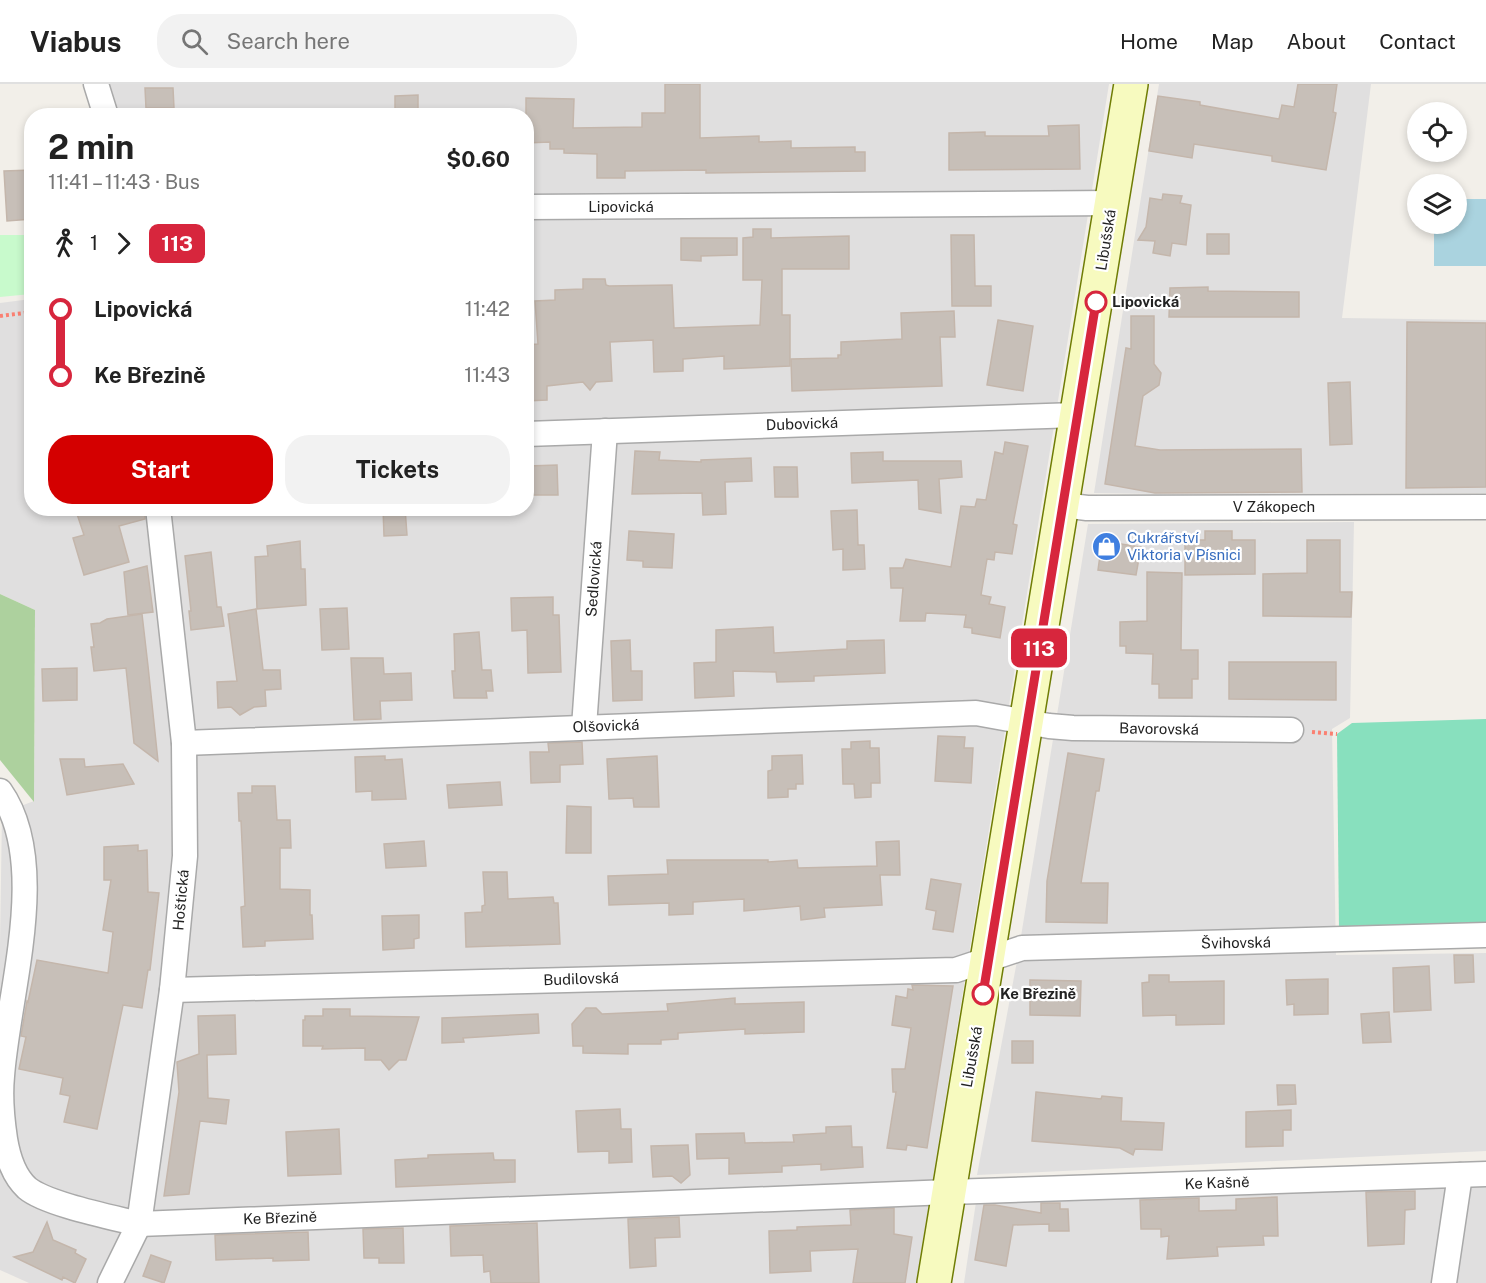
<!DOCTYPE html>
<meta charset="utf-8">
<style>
:root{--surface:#fff;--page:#f2f2f2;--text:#222;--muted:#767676;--line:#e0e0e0;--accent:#d40000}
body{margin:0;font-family:"Public Sans",sans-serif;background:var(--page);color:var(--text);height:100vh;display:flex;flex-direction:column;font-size:22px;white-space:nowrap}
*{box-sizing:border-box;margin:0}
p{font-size:20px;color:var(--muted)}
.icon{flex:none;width:33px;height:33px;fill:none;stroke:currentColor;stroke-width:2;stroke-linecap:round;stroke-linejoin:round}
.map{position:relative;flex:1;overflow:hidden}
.details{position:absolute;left:24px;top:24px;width:510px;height:408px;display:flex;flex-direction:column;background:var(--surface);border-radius:24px;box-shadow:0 3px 9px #0003}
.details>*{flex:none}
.badge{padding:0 12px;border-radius:9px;font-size:21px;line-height:39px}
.buttons{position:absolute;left:1407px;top:18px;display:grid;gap:12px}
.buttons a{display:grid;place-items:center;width:60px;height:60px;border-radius:50%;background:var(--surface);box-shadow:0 3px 9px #0003;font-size:30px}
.map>.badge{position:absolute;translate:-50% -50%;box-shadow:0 0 0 3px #fff}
.legs{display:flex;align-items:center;gap:9px;height:66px;padding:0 24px;font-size:20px}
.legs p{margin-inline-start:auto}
.summary{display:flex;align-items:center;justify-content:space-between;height:102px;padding:0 24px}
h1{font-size:33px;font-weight:700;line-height:45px}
.action{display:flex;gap:12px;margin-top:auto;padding:12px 24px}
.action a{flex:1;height:69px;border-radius:24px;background:var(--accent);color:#fff;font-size:24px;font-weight:700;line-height:69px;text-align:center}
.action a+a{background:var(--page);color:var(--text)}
ul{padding:0 24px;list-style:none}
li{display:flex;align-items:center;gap:21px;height:66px;font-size:22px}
li i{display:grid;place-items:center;width:9px;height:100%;margin:0 8px;background:currentColor}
li i::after{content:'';width:15px;height:15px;margin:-8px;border:4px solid;border-radius:50%;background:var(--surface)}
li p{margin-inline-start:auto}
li:first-child i{background:linear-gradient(#0000 50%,currentColor 0)}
li:last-child i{background:linear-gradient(currentColor 50%,#0000 0)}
header{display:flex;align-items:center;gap:36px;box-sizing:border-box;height:84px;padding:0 30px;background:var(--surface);border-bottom:2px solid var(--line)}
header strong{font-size:28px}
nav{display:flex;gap:33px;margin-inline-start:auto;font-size:21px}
.search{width:420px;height:54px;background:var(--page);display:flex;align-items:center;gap:15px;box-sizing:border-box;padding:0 21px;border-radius:24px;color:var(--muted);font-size:22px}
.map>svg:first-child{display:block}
</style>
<header>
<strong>Viabus</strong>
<div class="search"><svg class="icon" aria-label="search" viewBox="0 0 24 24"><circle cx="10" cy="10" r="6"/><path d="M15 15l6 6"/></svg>Search here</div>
<nav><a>Home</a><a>Map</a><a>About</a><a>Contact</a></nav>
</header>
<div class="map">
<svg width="1486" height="1199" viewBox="0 0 1486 1199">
<rect width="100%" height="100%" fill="#f2efe9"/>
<g fill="#e0dfdf">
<polygon points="84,0 1109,0 916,1199 29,1199 0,1186 0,860 2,729 34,717 35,526 0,510 0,219 31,215 32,424 526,424 526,32 94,31"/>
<polygon points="1159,0 1371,0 1342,234 1486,236 1486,409 1158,410 1094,409"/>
<polygon points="1354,438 1350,634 1332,645 1336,871 1486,869 1486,1067 977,1091 1017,877 1088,440"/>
<polygon points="1486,1098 1486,1199 964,1199 976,1118"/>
</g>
<polygon fill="#add19e" points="0,510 35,526 34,718 0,676"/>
<polygon fill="#c8facc" points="0,151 31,151 31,210 0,213"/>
<polygon fill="#88e0be" points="1486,635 1486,841 1339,846 1337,650 1352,639"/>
<polygon fill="#aad3df" points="1457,115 1486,115 1486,182 1434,182 1434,140 1456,140"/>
<g fill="#c7bfb8" stroke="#c4b6ab" stroke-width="1.5">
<polygon points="665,0 700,0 700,54 759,52 759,58 791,57 791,64 855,63 855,68 865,68 865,87 706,89 706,86 625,87 625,94 597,94 597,70 564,69 564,65 550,65 550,58 526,59 526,14 574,15 573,44 642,43 642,29 665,29"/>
<polygon points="1298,0 1337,0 1333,28 1336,29 1326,86 1272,77 1272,72 1194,60 1192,74 1149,67 1158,12 1200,18 1200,21 1279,35 1282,21 1294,23"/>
<polygon points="145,4 173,4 174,24 146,24"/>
<polygon points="418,11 418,31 395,31 395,12"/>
<polygon points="1079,41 1080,85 949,86 949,49 985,48 985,52 1049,52 1048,42"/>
<polygon points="32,86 32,135 7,137 4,87"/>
<polygon points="1163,110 1182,112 1180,119 1191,121 1186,161 1172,159 1170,172 1153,169 1155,157 1138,156 1146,143 1150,114 1162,116"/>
<polygon points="753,145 771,145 771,154 849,152 849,185 782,185 782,231 790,231 790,282 724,285 724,272 683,275 683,287 654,288 653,256 610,258 612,297 596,298 590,306 583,298 547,302 547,316 526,317 526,261 538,260 535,217 555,216 555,206 583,205 583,195 605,195 606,201 609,202 672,201 674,244 760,241 762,196 743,196 743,154 753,153"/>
<rect x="1207" y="150" width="22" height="20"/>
<polygon points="951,151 974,151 975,202 991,202 991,222 952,222"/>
<polygon points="681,154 737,154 737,171 701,172 701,177 681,176"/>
<polygon points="1208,203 1208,207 1299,208 1299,233 1169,233 1170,204"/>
<polygon points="954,227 955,253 940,253 942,302 792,307 791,275 838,274 838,271 841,271 841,258 902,255 901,229"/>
<polygon points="1131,232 1154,232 1154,280 1161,289 1159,301 1143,312 1135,362 1160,366 1301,365 1302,408 1155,409 1105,400 1126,264 1131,265"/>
<polygon points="998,236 1033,242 1023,307 987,301"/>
<polygon points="1407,238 1486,239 1486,403 1406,404"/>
<polygon points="1350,298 1352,360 1330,361 1328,299"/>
<polygon points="1005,358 1028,362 1013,440 1017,441 1012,470 995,468 994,476 987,475 981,511 991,513 989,520 1005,523 1000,554 972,549 972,544 964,543 966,531 926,529 925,537 900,537 903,504 891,504 890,484 903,484 906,475 951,483 961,422 975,423 977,415 986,416 995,368 1003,370"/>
<polygon points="635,367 660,368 659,376 701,378 701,376 751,374 752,397 725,398 726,430 703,431 702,409 632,410"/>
<polygon points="883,368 883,377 961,377 962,393 939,395 941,429 919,425 918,396 852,399 851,369"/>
<polygon points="557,381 558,411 529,411 528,382"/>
<polygon points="774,383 797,383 798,413 775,413"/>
<polygon points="75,424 144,424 145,435 119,442 129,478 84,491 73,454 84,451"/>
<polygon points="383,424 405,424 407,451 384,452"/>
<polygon points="857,426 858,461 864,461 865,485 843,486 843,465 833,466 831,427"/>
<polygon points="629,447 674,450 672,484 643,483 643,477 627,476"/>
<polygon points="1205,447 1232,447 1232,456 1255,456 1255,490 1185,491 1185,456 1205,456"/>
<polygon points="1307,456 1340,456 1340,508 1352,508 1351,533 1263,532 1263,490 1307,489"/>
<polygon points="300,457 301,485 305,485 306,521 257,525 255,473 268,472 267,462"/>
<polygon points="1102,457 1141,463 1136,491 1098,486"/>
<polygon points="211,468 217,523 221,523 224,542 191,546 189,527 191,527 185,472"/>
<polygon points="147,482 153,528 128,531 124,488"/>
<polygon points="1147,488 1182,489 1181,566 1198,566 1198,595 1192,595 1192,614 1159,614 1159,600 1152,600 1153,570 1126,569 1126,562 1120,562 1120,538 1147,537"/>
<polygon points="553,513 553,531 559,531 561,588 528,589 527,546 512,547 511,514"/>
<polygon points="347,524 349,565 322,566 320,525"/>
<polygon points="256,525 263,586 280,586 281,605 265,606 266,622 254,623 240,631 231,623 218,624 217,598 237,597 228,530"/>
<polygon points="142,530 148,582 158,677 134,659 126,584 94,587 91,563 94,563 91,540 100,539 107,535"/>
<polygon points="773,543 774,569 847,565 847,557 884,556 885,589 814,592 814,597 777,598 776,588 733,587 734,612 695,614 694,579 716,578 716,546"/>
<polygon points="479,548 482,586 491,586 493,607 486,607 487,614 454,614 452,587 455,587 454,550"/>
<polygon points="630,556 631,587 642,587 642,616 613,617 611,557"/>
<polygon points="351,574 383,574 384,590 411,589 412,616 380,617 381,635 354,636"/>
<polygon points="1229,578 1336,578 1336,616 1229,615"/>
<polygon points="77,584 77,616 43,617 42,585"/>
<polygon points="938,652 965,653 964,664 973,664 971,699 935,697"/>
<polygon points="870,657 870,664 879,664 880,699 871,699 871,713 855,714 854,700 843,700 842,665 851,665 851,658"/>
<polygon points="582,658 583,680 560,681 560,698 531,699 530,668 549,668 548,659"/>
<polygon points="1068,669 1104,675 1099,707 1096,707 1081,799 1108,799 1107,839 1046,838 1047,797"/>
<polygon points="802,671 803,700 796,700 796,705 788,705 788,713 768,714 768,687 772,686 772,672"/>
<polygon points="385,672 385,676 402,675 406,715 372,716 372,707 356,708 355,673"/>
<polygon points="657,672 659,723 634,723 633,714 609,715 607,675"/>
<polygon points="60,675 84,675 85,683 123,680 134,700 67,711"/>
<polygon points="500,698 502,721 449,724 447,701"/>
<polygon points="252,702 275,702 277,736 290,736 291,764 280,764 280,805 310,806 310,831 312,831 313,855 265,857 265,862 243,863 241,823 245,822 241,737 239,737 238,709 252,709"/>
<polygon points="567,722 591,723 591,769 566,769"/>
<polygon points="424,757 426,782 386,784 384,760"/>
<polygon points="899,757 900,791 880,791 882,821 824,824 825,833 801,836 800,822 744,827 744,815 693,818 693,830 669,831 669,819 609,821 608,792 668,790 667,776 768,776 768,778 797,776 798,784 877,782 876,758"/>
<polygon points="138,761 138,767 147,766 148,808 159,809 150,886 148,886 142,924 123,921 97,1045 64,1038 70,1012 60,1010 63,994 19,985 26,953 21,952 27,917 28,918 37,876 108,889 113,848 103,846 111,796 104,796 104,763"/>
<polygon points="483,788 507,788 508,815 553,813 554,819 558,819 560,860 466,863 465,829 482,828 482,822 485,821"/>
<polygon points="931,795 961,800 953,848 933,845 936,827 926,825"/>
<polygon points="419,831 419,854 414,855 414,864 383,866 382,832"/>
<polygon points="1454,871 1473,871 1474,898 1455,899"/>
<polygon points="1429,882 1431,926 1394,928 1393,884"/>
<polygon points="1149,891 1169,891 1169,898 1224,897 1224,940 1176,941 1176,931 1143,932 1142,899 1149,898"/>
<polygon points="1328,895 1328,930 1294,931 1294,920 1287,921 1286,896"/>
<polygon points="1030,896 1081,897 1080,932 1030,931"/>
<polygon points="912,901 953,902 927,1064 907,1061 906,1066 887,1064 896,1008 893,1008 892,985 905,985 911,944 892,941 896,912 907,914 908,905 913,906"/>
<polygon points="735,914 735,920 804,918 804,948 745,950 745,945 678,949 678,955 661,956 661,960 628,960 628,970 583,969 583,962 573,962 572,940 586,924 596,924 602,930 668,927 667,920"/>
<polygon points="323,925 350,925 350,932 419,933 406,976 399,976 389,986 381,976 365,976 365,964 322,965 323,962 303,962 303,936 305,936 305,932 323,932"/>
<polygon points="1389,928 1391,958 1363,959 1361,930"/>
<polygon points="538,930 539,949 463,954 464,958 442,959 442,934"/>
<polygon points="235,931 236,970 207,971 208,1014 229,1016 226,1040 200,1037 189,1110 164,1112 179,1008 177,978 199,970 198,932"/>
<rect x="1012" y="957" width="21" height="22"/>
<polygon points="1277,1001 1295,1001 1296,1020 1278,1021"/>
<polygon points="1036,1008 1101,1015 1102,1012 1122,1014 1121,1037 1164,1039 1162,1066 1135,1065 1133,1071 1120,1064 1032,1057"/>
<polygon points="620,1025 621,1045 631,1045 632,1078 609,1079 609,1067 578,1068 576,1027"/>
<polygon points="1291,1026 1291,1046 1283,1046 1283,1062 1246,1063 1246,1028"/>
<polygon points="851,1042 852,1063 862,1063 863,1083 821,1086 821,1080 782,1082 782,1088 729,1090 729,1074 697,1075 696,1050 744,1049 745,1059 794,1058 793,1051 826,1049 826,1043"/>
<polygon points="339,1045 341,1090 288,1092 286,1048"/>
<polygon points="688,1061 690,1091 681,1099 672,1092 653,1093 651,1062"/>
<polygon points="493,1069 494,1076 515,1076 515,1098 396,1103 395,1076 428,1074 428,1071"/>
<polygon points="1415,1107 1415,1125 1405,1126 1404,1160 1368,1162 1366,1108"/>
<polygon points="1277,1113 1278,1152 1263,1152 1264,1161 1217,1163 1218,1172 1167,1175 1169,1152 1161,1153 1161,1145 1141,1145 1140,1116 1199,1114 1199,1127 1236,1126 1236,1115"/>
<polygon points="1041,1119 1060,1119 1060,1125 1068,1125 1069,1147 1049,1147 1049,1140 1013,1141 1006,1182 975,1176 984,1121 995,1121 1041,1129"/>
<polygon points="894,1124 894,1150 912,1153 905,1199 853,1199 858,1165 810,1167 811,1187 770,1189 769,1147 797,1146 797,1143 851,1141 850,1126"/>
<polygon points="679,1133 680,1153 655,1154 656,1182 630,1184 628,1135"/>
<polygon points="47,1138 53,1156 76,1166 75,1169 86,1175 75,1199 63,1193 62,1196 14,1173 33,1168"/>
<polygon points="537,1139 539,1199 491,1199 490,1187 484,1188 483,1171 451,1172 450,1142"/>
<polygon points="403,1144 404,1179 379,1179 379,1174 364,1174 363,1145"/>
<polygon points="308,1148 309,1176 273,1177 273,1174 216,1176 215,1151"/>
<polygon points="151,1171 171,1178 164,1199 143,1192"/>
</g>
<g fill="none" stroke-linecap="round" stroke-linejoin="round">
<defs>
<g id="street">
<polyline points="96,0 106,32"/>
<polyline points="526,123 1112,119"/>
<polyline points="526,350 1077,331"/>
<polyline points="1063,421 1087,424 1486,423"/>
<polyline points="584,643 605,347"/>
<polyline points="184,659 976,629 1049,642 1073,644 1291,646"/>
<path d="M0 707C51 779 8 909 2 992 0 1012 2 1035 5 1055 8 1073 13 1091 27 1104 46 1120 111 1133 139 1140L949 1108 1486 1090"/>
<polyline points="172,906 956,886 1022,864 1486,851"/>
<polyline points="110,1199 139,1140 172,906 185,772 184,659 158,424"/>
<polyline points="1444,1199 1460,1091"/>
</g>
<polyline id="secondary" points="934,1199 1131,0"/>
</defs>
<use href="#street" stroke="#a9a9a9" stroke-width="27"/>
<use href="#secondary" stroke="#707d05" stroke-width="36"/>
<g stroke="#fa8072" stroke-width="4" stroke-dasharray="3 3" stroke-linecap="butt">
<polyline points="0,232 32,228"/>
<polyline points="1312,648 1337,650"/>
</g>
<use href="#street" stroke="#fff" stroke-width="24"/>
<use href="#secondary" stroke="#f7fabf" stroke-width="33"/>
</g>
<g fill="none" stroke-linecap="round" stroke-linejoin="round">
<defs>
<polyline id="line-1" points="983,910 1096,218"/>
</defs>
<use href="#line-1" stroke="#fff" stroke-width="14"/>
<use href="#line-1" stroke="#d7263d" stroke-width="9"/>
</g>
<defs>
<symbol id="shop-disc" viewBox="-11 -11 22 22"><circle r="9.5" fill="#3f7fe0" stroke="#fff"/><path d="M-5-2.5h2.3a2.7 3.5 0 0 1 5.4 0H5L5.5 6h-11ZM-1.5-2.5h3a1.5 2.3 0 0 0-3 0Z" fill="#fff"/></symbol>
</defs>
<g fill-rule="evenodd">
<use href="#shop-disc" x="1090" y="446" width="33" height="33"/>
</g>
<g fill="#fff" stroke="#d7263d" stroke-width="3">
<circle cx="1096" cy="218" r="10"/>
<circle cx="983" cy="910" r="10"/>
</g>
<g text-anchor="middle" stroke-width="4.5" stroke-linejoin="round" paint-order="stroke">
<g font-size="15" fill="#222" stroke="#fff">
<text x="621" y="128">Lipovická</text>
<text transform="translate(1106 156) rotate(-81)" y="5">Libušská</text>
<text transform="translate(802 340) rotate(-2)" y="5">Dubovická</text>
<text x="1274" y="428">V Zákopech</text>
<text transform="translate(594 495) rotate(-86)" y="5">Sedlovická</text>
<text transform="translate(606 642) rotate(-2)" y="5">Olšovická</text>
<text transform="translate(1159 645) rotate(1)" y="5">Bavorovská</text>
<text transform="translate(181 816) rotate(-85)" y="5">Hoštická</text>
<text transform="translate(1236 859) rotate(-1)" y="5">Švihovská</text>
<text transform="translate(581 895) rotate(-2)" y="5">Budilovská</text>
<text transform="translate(972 973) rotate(-80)" y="5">Libušská</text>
<text transform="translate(1217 1099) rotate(-2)" y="5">Ke Kašně</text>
<text transform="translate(280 1134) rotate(-2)" y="5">Ke Březině</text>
</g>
<g font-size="15" font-weight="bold" fill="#222" stroke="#fff" text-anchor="start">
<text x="1112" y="223">Lipovická</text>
<text x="1000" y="915">Ke Březině</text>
</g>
<g font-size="15" fill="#366cbe" stroke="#fff" text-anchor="start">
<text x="1127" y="459">Cukrářství<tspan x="1127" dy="17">Viktoria v Písnici</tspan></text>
</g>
</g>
</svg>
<div class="buttons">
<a><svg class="icon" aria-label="locate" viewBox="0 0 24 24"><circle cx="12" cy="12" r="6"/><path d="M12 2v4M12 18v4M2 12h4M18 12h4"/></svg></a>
<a><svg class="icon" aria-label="layers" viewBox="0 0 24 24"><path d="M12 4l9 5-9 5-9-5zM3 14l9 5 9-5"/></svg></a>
</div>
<b class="badge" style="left:1039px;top:564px;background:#d7263d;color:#fff">113</b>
<section class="details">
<div class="summary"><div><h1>2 min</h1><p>11:41 – 11:43 · Bus</p></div><b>$0.60</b></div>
<div class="legs"><svg class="icon" aria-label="walk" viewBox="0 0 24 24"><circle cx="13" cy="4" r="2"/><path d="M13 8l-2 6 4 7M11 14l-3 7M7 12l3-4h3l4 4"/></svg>1<svg class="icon" aria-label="forward" viewBox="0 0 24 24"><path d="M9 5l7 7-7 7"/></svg><b class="badge" style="background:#d7263d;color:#fff">113</b></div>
<ul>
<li><i style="color:#d7263d"></i><b>Lipovická</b><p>11:42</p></li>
<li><i style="color:#d7263d"></i><b>Ke Březině</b><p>11:43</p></li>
</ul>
<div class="action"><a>Start</a><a>Tickets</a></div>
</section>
</div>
